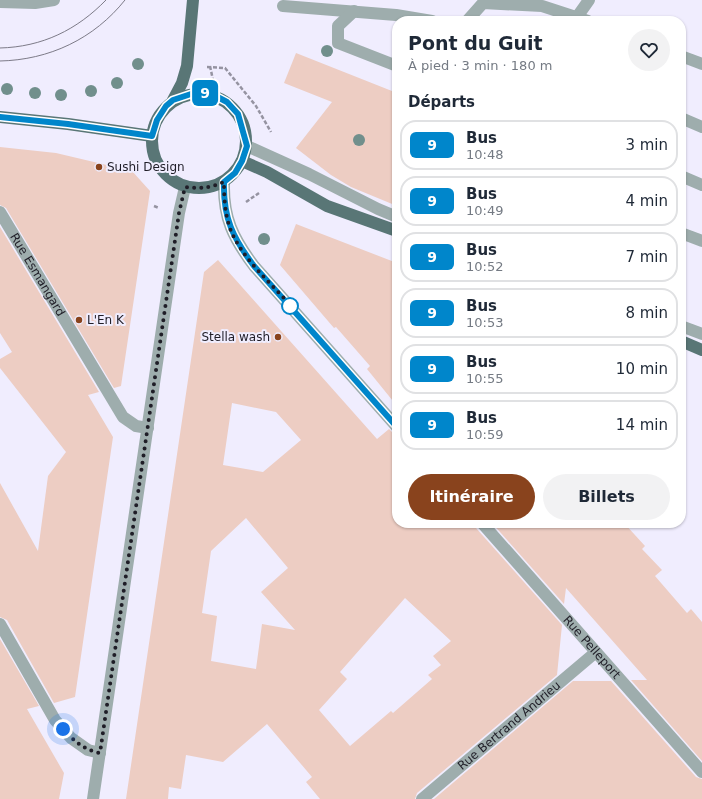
<!DOCTYPE html>
<html lang="fr">
<meta charset="utf-8">
<style>
:root{--surface:#fff;--page:#f2f2f3;--text:#1f2937;--muted:#747a83;--line:#e0e1e3;--accent:#89431d}
body{margin:0;font-family:"DejaVu Sans",sans-serif;background:var(--page);color:var(--text);height:100vh;display:flex;flex-direction:column;font-size:15px;white-space:nowrap}
*{box-sizing:border-box;margin:0}
p{font-size:13px;color:var(--muted)}
.icon{flex:none;width:22px;height:22px;fill:none;stroke:currentColor;stroke-width:2;stroke-linecap:round;stroke-linejoin:round}
.map{position:relative;flex:1;overflow:hidden}
.drawer{position:absolute;left:392px;top:16px;width:294px;height:512px;display:flex;flex-direction:column;background:var(--surface);border-radius:16px;box-shadow:0 1px 3px #0004}
.drawer>*{flex:none}
.badge{padding:0 8px;border-radius:6px;font-size:14px;line-height:26px}
.you{position:absolute;width:20px;height:20px;margin:-10px;border:3px solid #fff;border-radius:50%;background:#1a73e8;box-shadow:0 0 0 6px #1a73e833}
.map>.badge{position:absolute;translate:-50% -50%;box-shadow:0 0 0 2px #fff}
h2{padding:0 16px;font-size:15px;line-height:36px}
.round{display:grid;place-items:center;flex:none;width:42px;height:42px;border-radius:21px;background:var(--page)}
.head{display:flex;align-items:center;justify-content:space-between;height:68px;padding:0 16px}
h1{font-size:19px;font-weight:700;line-height:30px}
.primary-button{display:flex;gap:8px;margin-top:auto;padding:8px 16px}
.primary-button a{flex:1;height:46px;border-radius:24px;background:var(--accent);color:#fff;font-size:16px;font-weight:700;line-height:46px;text-align:center}
.primary-button a+a{background:var(--page);color:var(--text)}
ul{padding:0;list-style:none}
li{display:flex;align-items:center;gap:12px;height:50px;margin:0 8px 6px;padding:0 8px;border:2px solid var(--line);border-radius:16px}
li div{flex:1}
li b{display:block;font-size:15px}
li em{font-style:normal}
li .badge{min-width:44px;font-weight:700;text-align:center}
.map>svg:first-child{display:block}
</style>
<div class="map">
<svg width="702" height="799" viewBox="0 0 702 799">
<rect width="100%" height="100%" fill="#f0edfe"/>
<g fill="#edcdc3" fill-rule="evenodd">
<polygon points="296,53 397,93 397,206 351,187 331,175 296,148 332,102 284,83"/>
<polygon points="0,147 56,153 132,171 150,191 121,386 114,388 6,208 0,205"/>
<polygon points="296,224 397,263 397,406 367,369 370,366 336,327 334,328 280,265"/>
<polygon points="0,227 99,392 88,395 113,437 75,697 54,703 7,620 0,617 0,483 38,551 48,476 66,452 0,368 0,359 12,352 0,333"/>
<path d="M218 260 377 439 389 429 394 434H397V523H475L476 528 562 625 557 675 417 793 415 799H320L306 782 312 777 267 724 223 762 186 755 181 789 169 787 168 799H126L204 272ZM232 403 276 412 301 440 263 472 223 465ZM246 518 288 568 261 592 295 630 262 624 256 669 211 661 217 616 202 613 211 551ZM405 598 451 641 433 656 441 665 428 675 432 679 393 713 391 711 350 746 319 710 347 679 340 672Z"/>
<polygon points="492,523 624,523 645,546 642,549 662,570 655,576 687,613 691,609 702,622 702,761 631,680 647,680 566,588 564,604"/>
<polygon points="0,639 39,706 27,709 64,773 59,799 0,799"/>
<polygon points="573,681 611,681 696,777 702,779 702,799 434,799"/>
</g>
<g fill="none" stroke-linecap="round" stroke-linejoin="round">
<g stroke="#9593a1" stroke-width="2.5" stroke-dasharray="4 2" stroke-linecap="butt">
<polyline points="210,66 213,80 211,93"/>
<polyline points="207,67 225,68 256,106 271,132"/>
<polyline points="246,202 259,193"/>
<polyline points="154,206 159,208"/>
</g>
<g stroke="#9eadad" stroke-width="12">
<polyline points="0,2 35,3 54,0"/>
<polyline points="283,6 396,15 432,21"/>
<polyline points="354,11 338,26 338,43 397,66"/>
<polyline points="577,17 589,0"/>
<polyline points="467,21 483,3 542,6 588,21"/>
<polyline points="681,56 702,64"/>
<polyline points="681,118 702,127"/>
<polyline points="247,146 309,174 378,209 397,217"/>
<polyline points="681,176 702,185"/>
<path d="M224 182C223 218 233 238 254 266L397 427"/>
<path id="s1" d="M0 212 123 417 136 426 148 428"/>
<polyline points="681,233 702,241"/>
<polyline points="681,326 702,334"/>
<path id="s2" d="M482 523 702 772"/>
<polyline points="0,624 55,720 71,738 88,750 100,753"/>
<polyline points="93,799 179,213 185,187"/>
<path id="s3" d="M422 799 596 652"/>
</g>
<g stroke="#597676" stroke-width="12">
<circle cx="199" cy="141" r="47"/>
<polyline points="173,100 182,83 187,66 193,0"/>
<polyline points="0,117 68,124 152,136"/>
<polyline points="242,161 267,172 327,206 397,231"/>
<polyline points="681,341 702,350"/>
</g>
<g stroke="#7d7b88" stroke-width="1">
<path d="M0 48C42 47 77 30 106 0"/>
<path d="M0 61C49 60 94 39 125 0"/>
</g>
</g>
<g fill="#718f8c">
<circle cx="327" cy="51" r="6"/>
<circle cx="138" cy="64" r="6"/>
<circle cx="117" cy="83" r="6"/>
<circle cx="7" cy="89" r="6"/>
<circle cx="91" cy="91" r="6"/>
<circle cx="35" cy="93" r="6"/>
<circle cx="61" cy="95" r="6"/>
<circle cx="359" cy="140" r="6"/>
<circle cx="264" cy="239" r="6"/>
</g>
<g fill="none" stroke-linecap="round" stroke-linejoin="round">
<defs>
<path id="line" d="M0 117 68 124 152 136 157 120 166 106 173 100 194 93H210L227 102 238 114 247 146 242 161 235 173 224 182C223 218 233 238 254 266L397 427"/>
</defs>
<use href="#line" stroke="#fff" stroke-width="9"/>
<use href="#line" stroke="#0086cb" stroke-width="6"/>
<path stroke="#1f1d27" stroke-width="4" stroke-dasharray="0 7.2" d="M63 729C74 741 84 750 100 753L179 213 185 187C201 189 209 188 224 182 224 198 225 216 231 231 244 261 272 284 293 308L290 306"/>
</g>
<g fill="#89431d" stroke="#f0edfe" stroke-width="1.5">
<circle cx="99" cy="167" r="4"/>
<circle cx="79" cy="320" r="4"/>
<circle cx="278" cy="337" r="4"/>
</g>
<circle fill="#fff" stroke="#0086cb" stroke-width="2" cx="290" cy="306" r="8"/>
<g text-anchor="middle" stroke-width="4" stroke-linejoin="round" paint-order="stroke">
<g font-size="12" fill="#1f1d27" stroke="#f0edfe" text-anchor="start">
<text x="107" y="171">Sushi Design</text>
<text x="87" y="324">L'En K</text>
<text x="270" y="341" text-anchor="end">Stella wash</text>
</g>
<g font-size="12" fill="#1f1d27" stroke="#f0edfe">
<text dy="4" stroke="none"><textPath href="#s1" startOffset="73">Rue Esmangard</textPath></text>
<text dy="4" stroke="none"><textPath href="#s2" startOffset="166">Rue Pelleport</textPath></text>
<text dy="4" stroke="none"><textPath href="#s3" startOffset="114">Rue Bertrand Andrieu</textPath></text>
</g>
</g>
</svg>
<div class="you" style="left:63px;top:729px"></div>
<b class="badge" style="left:205px;top:93px;background:#0086cb;color:#fff">9</b>
<section class="drawer">
<div class="head"><div><h1>Pont du Guit</h1><p>À pied · 3 min · 180 m</p></div><a class="round"><svg class="icon" aria-label="heart" viewBox="0 0 24 24"><path d="M12 20l-8-8c-3-5 5-10 8-4 3-6 11-1 8 4z"/></svg></a></div>
<h2>Départs</h2>
<ul>
<li><span class="badge" style="background:#0086cb;color:#fff">9</span><div><b>Bus</b><p>10:48</p></div><em>3 min</em></li>
<li><span class="badge" style="background:#0086cb;color:#fff">9</span><div><b>Bus</b><p>10:49</p></div><em>4 min</em></li>
<li><span class="badge" style="background:#0086cb;color:#fff">9</span><div><b>Bus</b><p>10:52</p></div><em>7 min</em></li>
<li><span class="badge" style="background:#0086cb;color:#fff">9</span><div><b>Bus</b><p>10:53</p></div><em>8 min</em></li>
<li><span class="badge" style="background:#0086cb;color:#fff">9</span><div><b>Bus</b><p>10:55</p></div><em>10 min</em></li>
<li><span class="badge" style="background:#0086cb;color:#fff">9</span><div><b>Bus</b><p>10:59</p></div><em>14 min</em></li>
</ul>
<div class="primary-button"><a>Itinéraire</a><a>Billets</a></div>
</section>
</div>
